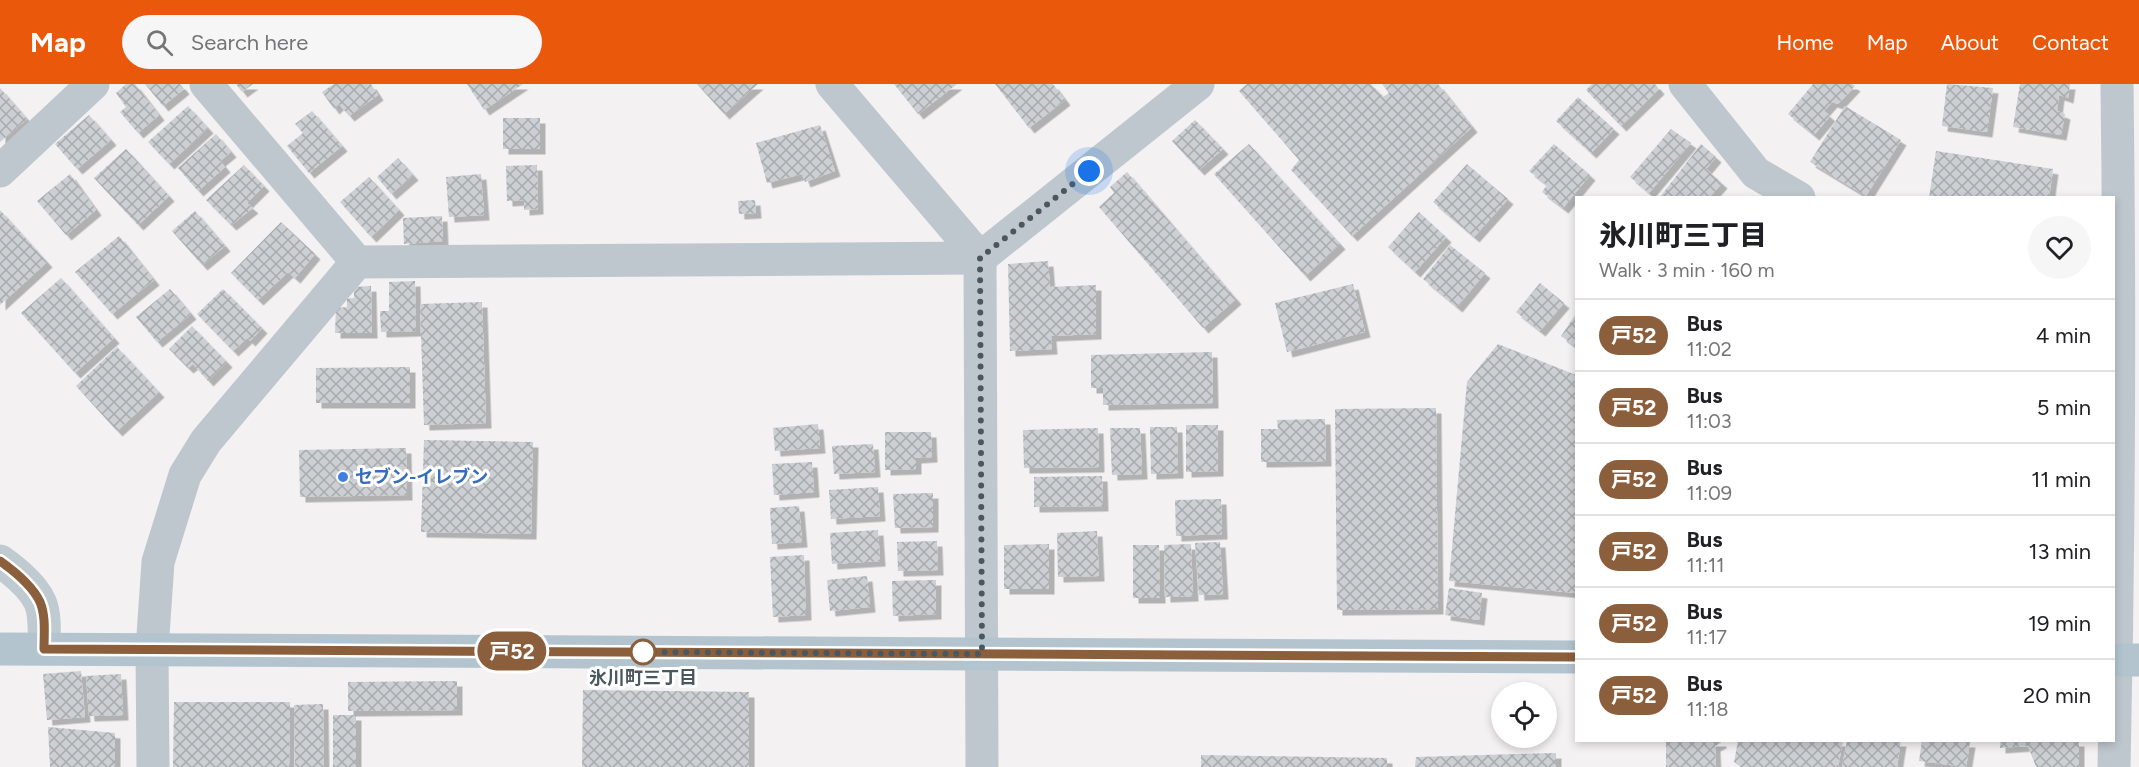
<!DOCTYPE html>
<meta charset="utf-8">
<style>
:root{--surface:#fff;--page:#f6f6f6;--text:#202124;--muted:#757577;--line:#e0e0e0;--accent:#ea580c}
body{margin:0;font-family:Figtree,"Noto Sans JP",sans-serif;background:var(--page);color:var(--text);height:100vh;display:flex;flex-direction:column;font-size:22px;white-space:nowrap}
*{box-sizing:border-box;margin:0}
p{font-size:20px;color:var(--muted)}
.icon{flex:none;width:33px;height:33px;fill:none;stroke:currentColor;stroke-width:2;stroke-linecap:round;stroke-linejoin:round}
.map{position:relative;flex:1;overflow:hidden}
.panel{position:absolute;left:1575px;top:112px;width:540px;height:546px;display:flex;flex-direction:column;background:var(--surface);border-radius:0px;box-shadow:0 3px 9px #0003}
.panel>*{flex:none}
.badge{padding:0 12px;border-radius:20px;font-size:21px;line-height:39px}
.controls{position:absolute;left:1491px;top:598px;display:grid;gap:12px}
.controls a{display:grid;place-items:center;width:66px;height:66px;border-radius:50%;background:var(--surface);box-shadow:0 3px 9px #0003;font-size:30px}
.you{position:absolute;width:30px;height:30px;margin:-15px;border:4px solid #fff;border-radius:50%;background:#1a73e8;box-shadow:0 0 0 9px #1a73e833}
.map>.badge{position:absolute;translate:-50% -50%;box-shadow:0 0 0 3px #fff}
.round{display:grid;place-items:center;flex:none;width:63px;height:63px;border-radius:32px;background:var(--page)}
.summary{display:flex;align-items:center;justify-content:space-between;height:102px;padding:0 24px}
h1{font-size:28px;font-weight:800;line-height:45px}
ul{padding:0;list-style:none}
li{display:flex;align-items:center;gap:18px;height:72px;padding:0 24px;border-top:2px solid var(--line)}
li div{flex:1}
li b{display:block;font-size:22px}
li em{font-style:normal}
li .badge{min-width:66px;font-weight:700;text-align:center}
header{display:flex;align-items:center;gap:36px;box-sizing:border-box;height:84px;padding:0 30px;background:var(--accent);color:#fff}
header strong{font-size:28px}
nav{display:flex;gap:33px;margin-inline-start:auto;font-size:21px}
.search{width:420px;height:54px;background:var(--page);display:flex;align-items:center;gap:15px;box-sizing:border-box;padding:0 21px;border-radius:33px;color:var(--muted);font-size:22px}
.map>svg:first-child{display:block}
</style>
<header>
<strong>Map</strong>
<div class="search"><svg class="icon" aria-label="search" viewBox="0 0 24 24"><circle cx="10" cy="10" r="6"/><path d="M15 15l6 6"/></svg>Search here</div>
<nav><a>Home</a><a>Map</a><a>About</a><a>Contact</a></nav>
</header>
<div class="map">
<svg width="2139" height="683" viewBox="0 0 2139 683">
<defs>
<pattern id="building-cross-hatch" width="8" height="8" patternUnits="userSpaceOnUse" patternTransform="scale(1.5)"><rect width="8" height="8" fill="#cccfd3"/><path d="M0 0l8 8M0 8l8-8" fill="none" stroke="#a8abae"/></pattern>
<filter id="shadow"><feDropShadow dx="5.5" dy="5.5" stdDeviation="0" flood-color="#0004"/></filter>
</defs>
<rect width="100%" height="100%" fill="#f3f1f2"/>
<g fill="url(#building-cross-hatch)" filter="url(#shadow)">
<polygon points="126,0 135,0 159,31 138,49 120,28 126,23 116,9"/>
<polygon points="145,0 180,0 184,5 163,22"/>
<polygon points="236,0 253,0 242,8"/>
<polygon points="334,0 371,0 378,11 349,32 339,20 334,25 322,8"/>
<polygon points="467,0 523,0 484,26"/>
<polygon points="697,0 758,0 724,30"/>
<polygon points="894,0 957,0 918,30"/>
<polygon points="995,0 1053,0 1065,16 1029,44"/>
<polygon points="1247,0 1371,0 1383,13 1389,9 1382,0 1438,0 1472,43 1352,152 1291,86 1299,76 1239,7"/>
<polygon points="1592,0 1655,0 1659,5 1621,42 1586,6"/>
<polygon points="1813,0 1852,0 1855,2 1838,20 1832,18 1824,27 1830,32 1814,51 1788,30"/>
<polygon points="1947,0 1993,4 1987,48 1942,42"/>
<polygon points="2020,0 2070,0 2068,14 2059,11 2057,27 2065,30 2061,51 2013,43"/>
<polygon points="0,4 27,35 0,58"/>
<polygon points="1578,13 1614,45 1591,69 1556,37"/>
<polygon points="188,22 208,44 169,80 148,58"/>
<polygon points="1845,22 1901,56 1866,112 1810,78"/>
<polygon points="312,27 342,62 309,89 287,62 303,49 295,40"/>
<polygon points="89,31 111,56 77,85 55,60"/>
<rect x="503" y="34" width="37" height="31"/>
<polygon points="1195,36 1223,65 1199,86 1172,57"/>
<polygon points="820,41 835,87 805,98 802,90 767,99 756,59"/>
<polygon points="1671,45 1691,59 1649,109 1630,93"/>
<polygon points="216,50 231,68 220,77 225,83 198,107 178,84"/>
<polygon points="1249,60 1340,160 1305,192 1214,90"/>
<polygon points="1554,60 1590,91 1563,124 1542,108 1547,101 1529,87"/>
<polygon points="1701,60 1716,73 1706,85 1722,99 1709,114 1660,113"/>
<polygon points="126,65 169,112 138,141 94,94"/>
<polygon points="1936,67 2053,85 2049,114 1929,114"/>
<polygon points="398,74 413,91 391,110 377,93"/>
<polygon points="1467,80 1508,115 1474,153 1433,118"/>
<polygon points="244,81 264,102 247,119 253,124 231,141 206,116"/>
<polygon points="537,81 538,125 524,126 524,116 507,117 506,82"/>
<polygon points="1127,88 1236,215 1203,244 1099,123 1114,109 1110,103"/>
<polygon points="70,90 96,126 66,151 37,117"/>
<polygon points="481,90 484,131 449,133 446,93"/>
<polygon points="369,93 399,126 371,153 340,118"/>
<polygon points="755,116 756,129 739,130 738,117"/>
<polygon points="0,126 47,178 0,221"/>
<polygon points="195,127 225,162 202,181 172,147"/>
<polygon points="1419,128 1446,153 1415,188 1388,163"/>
<polygon points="442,132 443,157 404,160 403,134"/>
<polygon points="281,138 315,170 295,194 288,188 258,216 231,189"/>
<polygon points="119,152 154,196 112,230 75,188"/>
<polygon points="1450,161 1485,189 1457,223 1423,195"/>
<polygon points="1048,177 1050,203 1096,201 1096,250 1051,252 1052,265 1010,267 1008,180"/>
<polygon points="61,194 114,254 75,289 21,229"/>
<polygon points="415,197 416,247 381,248 380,227 389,227 389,198"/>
<polygon points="1540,199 1564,219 1540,247 1516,228"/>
<polygon points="1353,200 1365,248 1287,268 1275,219"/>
<polygon points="371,202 372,249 335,249 336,224 347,223 347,215 354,214 354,203"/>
<polygon points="170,205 191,230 157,258 136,233"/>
<polygon points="223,205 262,244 250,257 247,254 233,267 197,230"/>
<polygon points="482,218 486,339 424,341 420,220"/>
<polygon points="1576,230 1576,263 1561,252"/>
<polygon points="192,242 227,278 208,297 193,280 188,284 169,265"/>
<polygon points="1498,260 1576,291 1576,509 1449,497 1467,298"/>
<polygon points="117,263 159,308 117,347 76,302"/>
<polygon points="1212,268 1213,319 1103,321 1103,304 1091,304 1091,271"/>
<polygon points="410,283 410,319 316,319 316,284"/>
<polygon points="1436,324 1438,525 1337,526 1335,325"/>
<polygon points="1325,335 1326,377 1261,378 1261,345 1278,345 1277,336"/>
<polygon points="818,340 820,364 775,367 773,344"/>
<polygon points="1186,341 1218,341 1218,387 1186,388"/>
<polygon points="1150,343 1177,343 1178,389 1151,390"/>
<polygon points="1098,344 1099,383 1024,384 1023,346"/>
<polygon points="1110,344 1140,344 1142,390 1112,391"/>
<polygon points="885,348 931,348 932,373 916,374 916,385 885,386"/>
<polygon points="424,356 533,358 531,450 421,448"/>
<polygon points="873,360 875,388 834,390 832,362"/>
<polygon points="406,364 407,411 300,413 299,366"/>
<polygon points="812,378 814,408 774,411 772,380"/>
<polygon points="1102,392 1103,422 1034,423 1034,393"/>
<polygon points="878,403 880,432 831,435 829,406"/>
<polygon points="933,409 933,443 895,444 893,410"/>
<polygon points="1221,415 1222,450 1176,452 1175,416"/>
<polygon points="799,422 802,458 772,460 770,424"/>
<polygon points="878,446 880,477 832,480 830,449"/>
<polygon points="1097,447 1099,492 1058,493 1057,449"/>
<polygon points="937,457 938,486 898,487 897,458"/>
<polygon points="1220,458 1223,510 1199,511 1195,459"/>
<polygon points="1049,460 1049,505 1004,505 1004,461"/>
<polygon points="1191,460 1193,512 1165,513 1164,461"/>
<polygon points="1133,461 1159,461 1160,514 1133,514"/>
<polygon points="804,471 806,531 773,533 770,473"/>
<polygon points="867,492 870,523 830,527 827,496"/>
<polygon points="936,496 936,530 893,532 892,497"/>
<polygon points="1449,504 1482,509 1479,536 1445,531"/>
<polygon points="81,587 85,633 47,636 43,590"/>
<polygon points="121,590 123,631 89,632 86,592"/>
<polygon points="457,597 457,626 348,627 348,598"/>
<polygon points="583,606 749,608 749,683 582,683"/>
<polygon points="174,618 290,618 289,683 173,683"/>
<polygon points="323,620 324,683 295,683 294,621"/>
<rect x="333" y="631" width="23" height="52"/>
<polygon points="48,643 115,649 115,683 50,683"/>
<polygon points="1666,657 1721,657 1721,659 1715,662 1716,683 1666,683"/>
<polygon points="1738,657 1843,657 1838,683 1741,683 1734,678"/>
<polygon points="1847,657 1901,657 1897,683 1842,683"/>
<polygon points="1922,657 1970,658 1966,683 1919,677"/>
<polygon points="2000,657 2079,657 2079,683 2036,683 2028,662 2000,664"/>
<polygon points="1556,669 1556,683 1415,683 1416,673"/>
<polygon points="1201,671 1387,674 1387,683 1201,683"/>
</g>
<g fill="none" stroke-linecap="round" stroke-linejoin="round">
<g stroke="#bec7cd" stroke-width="33">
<polyline points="206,0 357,178"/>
<polyline points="832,0 980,174 982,683"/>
<polyline points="1685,0 1756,89 1799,114"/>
<polyline points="0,87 93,0"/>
<polyline points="153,683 152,566 158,478 185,391 206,357 357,178 980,174 1198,0"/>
<path d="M2114 683C2119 455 2120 228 2117 0"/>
</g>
<path stroke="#bfcad1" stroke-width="33" d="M0 477C14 487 32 501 40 518 46 532 44 550 44 565"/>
<g stroke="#b3c4ce" stroke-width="33">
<polyline points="0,565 1576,573"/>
<polyline points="2114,576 2139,576"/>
</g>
</g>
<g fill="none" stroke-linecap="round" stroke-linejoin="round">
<defs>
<path id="line" d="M0 477C14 487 32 501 40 518 46 532 44 550 44 565L1576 573"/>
</defs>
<use href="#line" stroke="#fff" stroke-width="14"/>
<use href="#line" stroke="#8b5e3c" stroke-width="9"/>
<polyline stroke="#4a575e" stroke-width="6" stroke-dasharray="0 10.8" points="643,568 982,570 980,174 1089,87"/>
</g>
<circle fill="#3f7fe0" stroke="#fff" stroke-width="2" cx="343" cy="393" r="6"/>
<circle fill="#fff" stroke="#8b5e3c" stroke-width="3" cx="643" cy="568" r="12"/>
<g text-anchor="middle" stroke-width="6" stroke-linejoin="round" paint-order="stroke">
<g font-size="18" font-weight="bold" fill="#366cbe" stroke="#fff" text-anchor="start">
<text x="355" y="399">セブン-イレブン</text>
</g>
<g font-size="18" font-weight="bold" fill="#4a575e" stroke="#fff">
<text x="643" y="600">氷川町三丁目</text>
</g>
</g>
</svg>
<div class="controls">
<a><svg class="icon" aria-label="locate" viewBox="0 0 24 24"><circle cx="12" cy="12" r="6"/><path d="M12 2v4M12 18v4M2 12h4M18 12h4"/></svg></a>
</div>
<div class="you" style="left:1089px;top:87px"></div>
<b class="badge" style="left:512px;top:567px;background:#8b5e3c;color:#fff">戸52</b>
<section class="panel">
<div class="summary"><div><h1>氷川町三丁目</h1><p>Walk · 3 min · 160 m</p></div><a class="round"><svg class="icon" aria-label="heart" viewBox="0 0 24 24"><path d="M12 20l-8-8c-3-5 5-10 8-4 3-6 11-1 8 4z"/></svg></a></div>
<ul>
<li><span class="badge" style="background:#8b5e3c;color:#fff">戸52</span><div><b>Bus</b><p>11:02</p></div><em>4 min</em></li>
<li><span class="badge" style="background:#8b5e3c;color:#fff">戸52</span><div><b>Bus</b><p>11:03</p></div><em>5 min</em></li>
<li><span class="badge" style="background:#8b5e3c;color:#fff">戸52</span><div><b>Bus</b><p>11:09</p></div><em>11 min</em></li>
<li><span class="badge" style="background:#8b5e3c;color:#fff">戸52</span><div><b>Bus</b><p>11:11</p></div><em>13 min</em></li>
<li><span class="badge" style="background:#8b5e3c;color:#fff">戸52</span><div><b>Bus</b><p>11:17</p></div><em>19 min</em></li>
<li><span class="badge" style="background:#8b5e3c;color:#fff">戸52</span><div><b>Bus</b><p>11:18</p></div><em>20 min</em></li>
</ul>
</section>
</div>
